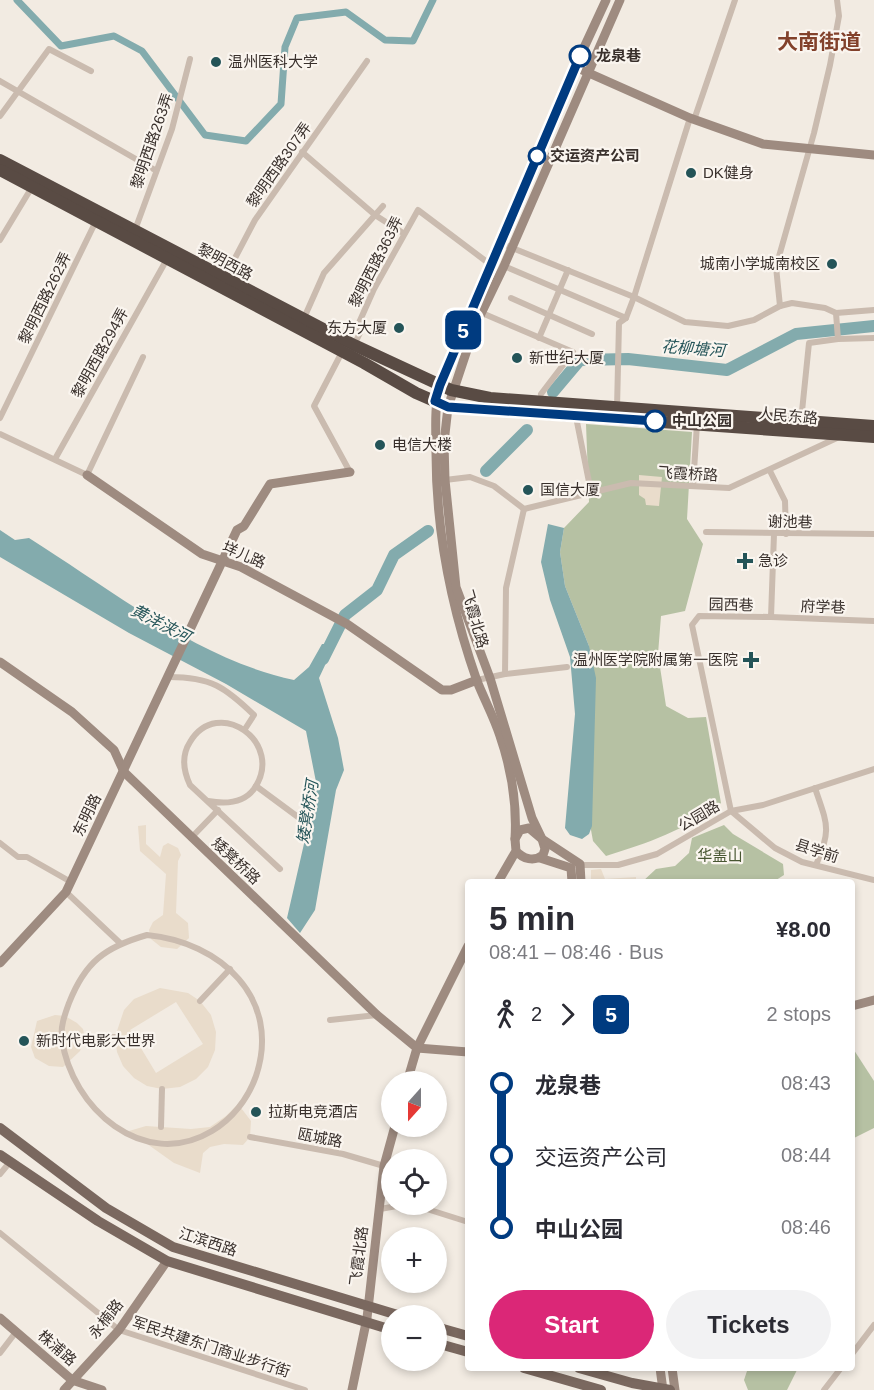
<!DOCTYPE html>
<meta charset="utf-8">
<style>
:root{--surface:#fff;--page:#f2f2f3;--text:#2b2b33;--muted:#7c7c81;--accent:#db2777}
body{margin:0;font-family:Arial,"Noto Sans SC",sans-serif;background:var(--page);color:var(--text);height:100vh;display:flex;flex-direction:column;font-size:22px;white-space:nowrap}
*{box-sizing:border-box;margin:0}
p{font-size:20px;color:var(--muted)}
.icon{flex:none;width:33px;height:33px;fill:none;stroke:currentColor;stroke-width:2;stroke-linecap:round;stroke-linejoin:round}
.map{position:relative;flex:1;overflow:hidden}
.drawer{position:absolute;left:465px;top:879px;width:390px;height:492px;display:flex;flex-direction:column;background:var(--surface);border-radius:6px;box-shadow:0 3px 9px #0003}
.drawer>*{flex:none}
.badge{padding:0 12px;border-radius:9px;font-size:21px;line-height:39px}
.needle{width:39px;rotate:201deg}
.controls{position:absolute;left:381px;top:1071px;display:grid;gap:12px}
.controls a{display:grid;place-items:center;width:66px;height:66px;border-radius:50%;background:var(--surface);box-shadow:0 3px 9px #0003;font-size:30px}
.map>.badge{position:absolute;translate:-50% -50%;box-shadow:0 0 0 3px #fff}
.legs{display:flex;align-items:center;gap:9px;height:66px;padding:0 24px;font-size:20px}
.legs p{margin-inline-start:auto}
.headline{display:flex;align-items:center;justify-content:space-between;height:102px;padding:0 24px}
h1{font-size:33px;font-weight:700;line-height:45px}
.action{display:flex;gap:12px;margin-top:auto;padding:12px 24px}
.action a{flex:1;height:69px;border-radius:36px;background:var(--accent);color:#fff;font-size:24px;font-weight:700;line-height:69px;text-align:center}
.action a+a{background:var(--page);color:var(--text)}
ul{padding:0 24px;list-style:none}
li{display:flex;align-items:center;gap:21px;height:72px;font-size:22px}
li i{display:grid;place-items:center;width:9px;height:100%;margin:0 8px;background:currentColor}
li i::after{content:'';width:15px;height:15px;margin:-8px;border:4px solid;border-radius:50%;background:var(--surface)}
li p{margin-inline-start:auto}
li:first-child i{background:linear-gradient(#0000 50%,currentColor 0)}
li:last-child i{background:linear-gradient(currentColor 50%,#0000 0)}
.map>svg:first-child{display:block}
</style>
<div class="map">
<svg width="874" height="1390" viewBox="0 0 874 1390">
<rect width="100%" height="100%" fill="#f2ebe2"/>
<g fill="#b6c1a3">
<path d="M586 424 692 432 687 519 703 544 685 611 661 616 658 654 666 706 688 718 706 717 721 803C685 830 648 843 606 856L593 841 591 830 589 646 565 586 560 552 564 528 589 502Z"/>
<polygon points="724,825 733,834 783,864 784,875 773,882 642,882 656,869 675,866 689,853 692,838"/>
<polygon points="852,1047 874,1081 874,1128 852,1139"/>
<polygon points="748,1368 798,1368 787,1390 748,1390 744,1380"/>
</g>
<g fill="#e9dccb" fill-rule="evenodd">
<polygon points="639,475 662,477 659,506 646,505 645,499 639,495"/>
<polygon points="146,825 146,844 160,857 163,846 168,843 178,848 181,855 178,861 176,913 188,923 189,938 177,949 161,947 151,939 149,930 153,922 163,915 166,874 140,851 138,826"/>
<polygon points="601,869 605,879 636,877 636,882 591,882 591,870"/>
<path d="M160 988 188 993 200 1001 211 1015 216 1032 215 1050 208 1067 196 1079 180 1087 162 1089 147 1086 134 1078 123 1066 117 1052 115 1037 124 1010 134 999ZM176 1002 203 1044 156 1073 130 1030Z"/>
<polygon points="55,1015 65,1016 77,1023 83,1029 85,1039 80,1051 63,1067 49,1066 35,1058 31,1047 37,1021"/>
<polygon points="238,1104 251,1121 250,1137 243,1145 224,1144 210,1147 203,1153 200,1173 174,1163 129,1131 146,1126 191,1129 210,1127 226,1116"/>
</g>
<g fill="#83abad">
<polygon points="548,524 564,528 560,552 565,586 589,646 596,678 592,826 589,834 582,839 570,835 565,828 575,714 570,657 550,600 541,562"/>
<path d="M0 530 15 540 29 538C110 589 199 660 294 680L309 667 322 644H335L319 678 338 738 344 770 336 790 315 910 300 933 287 918 317 787 306 731 226 684 129 633 0 557Z"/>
</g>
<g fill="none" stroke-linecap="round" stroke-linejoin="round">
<polyline stroke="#83abad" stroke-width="7" points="17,0 61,46 114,36 142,51 205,135 246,141 281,104 285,47 297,18 346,12 385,40 413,41 433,0"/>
<g stroke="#83abad" stroke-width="12">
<polyline points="553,392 580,360 628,359 727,370 796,334 874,326"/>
<polyline points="486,471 527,430"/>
<polyline points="323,659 345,615 377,590 394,555 428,531"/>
</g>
<g stroke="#cabbaf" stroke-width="6">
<polyline points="0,81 155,170"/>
<polyline points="0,116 49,49 91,71"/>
<polyline points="695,117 735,0"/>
<polyline points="302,152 375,215 403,233"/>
<polyline points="135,230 172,129 190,59"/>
<polyline points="0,240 32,187"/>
<polyline points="500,243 634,297 685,322 728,326 754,320 780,306 792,303 825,308 836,313 874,310"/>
<polyline points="504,266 626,318"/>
<polyline points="224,279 255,220 367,61"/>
<polyline points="511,298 592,334"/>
<polyline points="780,306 776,267 814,133 830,65 839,16 837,0"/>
<polyline points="482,313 573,352 541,394"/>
<polyline points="836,313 838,339 874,338"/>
<polyline points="304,318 324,273 383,206"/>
<polyline points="539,338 568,270"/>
<polyline points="354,345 360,333 358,325 374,289 418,210 491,265"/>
<polyline points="342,352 314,406 350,472"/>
<polyline points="617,408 619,323 626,318 634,297 690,118"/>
<polyline points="576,417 591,492"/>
<polyline points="0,418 96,221"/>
<polyline points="801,421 809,343 838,339"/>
<polyline points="0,434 87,475 143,357"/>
<polyline points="55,459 167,259"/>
<polyline points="770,471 785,501 786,534"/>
<polyline points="445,480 470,477 494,486 524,509 631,483 729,488 839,437"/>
<polyline points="693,486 697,424"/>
<polyline points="706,532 874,534"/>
<polyline points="771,617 874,621"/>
<polyline points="505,674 506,588 524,509"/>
<path d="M169 677C211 677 225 687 254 715L245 729"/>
<polyline points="477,680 505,674 567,667"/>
<polyline points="256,786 302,820"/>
<path d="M815 788C827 824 832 829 816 865"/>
<path d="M208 801C224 804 243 804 254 789 286 743 218 695 190 742 181 756 183 770 190 785L280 869"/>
<polyline points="731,811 692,625 699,616 771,617 774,534"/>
<polyline points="731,811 775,848 802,862 874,880"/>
<polyline points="191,838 218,810"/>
<polyline points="0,843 18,857 27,857 71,882"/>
<polyline points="577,865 618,865 657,854 731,811 763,805 874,769"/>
<polyline points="66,892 120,943"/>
<path d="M147 935C220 942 282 998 256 1076 248 1099 232 1119 212 1131 144 1172 71 1108 62 1039 60 1027 65 1014 69 1003 85 962 105 947 147 935Z"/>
<polyline points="200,1001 230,969"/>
<polyline points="330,1020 377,1015"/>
<polyline points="85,1039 115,1037"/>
<polyline points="161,1127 162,1089"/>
<polyline points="250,1137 343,1154 384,1166"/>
<polyline points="0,1174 10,1162"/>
<polyline points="411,1204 468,1222"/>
<polyline points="380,1209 408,1204"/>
<polyline points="0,1233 119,1330 305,1390"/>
<polyline points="0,1353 16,1332"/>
<polyline points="852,1354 874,1325"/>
<polyline points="824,1390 841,1368"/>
</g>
<g stroke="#9e8b80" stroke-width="9">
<polyline points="582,70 690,118 763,144 874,155"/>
<polyline points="87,475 202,554 241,567 347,624 442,690 451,690 477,680"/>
<polyline points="0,662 72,712 114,750 124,772 377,1015 417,1048 468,1052"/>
<path d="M515 839C517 805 511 768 500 736 494 717 484 699 477 681 451 607 436 531 436 453 436 429 434 407 440 385L575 67 606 0"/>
<polyline points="540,858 571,868 572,882"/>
<path d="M498 882 516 851 515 839 520 830 529 828 542 839 545 849 543 855C534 862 523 859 516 851"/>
<polyline points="581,882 580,864 542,839 532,818 490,678 456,587 445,480 444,443 448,407 475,326 504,266 620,0"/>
<polyline points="0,963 66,892 237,530 244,526 270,484 350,472"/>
<polyline points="852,1006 874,1000"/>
<polyline points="407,1082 417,1048 468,946"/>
<polyline points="0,1318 72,1380 102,1390"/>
<polyline points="660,1368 663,1390"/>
<polyline points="672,1368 675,1390"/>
<polyline points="64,1390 119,1330 167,1261"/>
<polyline points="352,1390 367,1318 384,1166 395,1126"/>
</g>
<g stroke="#7a685f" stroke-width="10">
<polyline points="0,1128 106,1208 173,1247 401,1316"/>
<polyline points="0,1155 98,1221 167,1261 392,1330"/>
<polyline points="436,1327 468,1336"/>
<polyline points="436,1343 468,1352"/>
<polyline points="524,1368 601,1390"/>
<polyline points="579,1368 632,1383 670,1390"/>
</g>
<g stroke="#594b44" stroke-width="12">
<polyline points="0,160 354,345 451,390 490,398 874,426"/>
<polyline points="0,170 364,363 416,393 448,407 874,437"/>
</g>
</g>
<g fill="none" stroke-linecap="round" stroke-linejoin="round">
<defs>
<polyline id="line-1" points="580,56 440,385 435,401 448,407 655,421"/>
</defs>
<use href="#line-1" stroke="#fff" stroke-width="14"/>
<use href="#line-1" stroke="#003b80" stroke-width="9"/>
</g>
<g fill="#fff" stroke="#003b80" stroke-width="3">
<circle cx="580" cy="56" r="10"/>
<circle cx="537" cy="156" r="8"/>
<circle cx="655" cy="421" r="10"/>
</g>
<g fill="#245458" stroke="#faf5ef" stroke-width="2">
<circle cx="216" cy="62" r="6"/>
<circle cx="691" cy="173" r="6"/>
<circle cx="832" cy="264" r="6"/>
<circle cx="399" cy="328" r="6"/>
<circle cx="517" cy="358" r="6"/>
<circle cx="380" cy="445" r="6"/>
<circle cx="528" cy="490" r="6"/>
<path d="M742 552h6v6h6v6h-6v6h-6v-6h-6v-6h6z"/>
<path d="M748 651h6v6h6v6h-6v6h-6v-6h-6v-6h6z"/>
<circle cx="24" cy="1041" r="6"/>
<circle cx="256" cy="1112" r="6"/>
</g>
<g text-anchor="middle" stroke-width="4.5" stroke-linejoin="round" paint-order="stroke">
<g font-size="15" font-weight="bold" fill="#39302c" stroke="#faf5ef" text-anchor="start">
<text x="596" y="61">龙泉巷</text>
<text x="550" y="161">交运资产公司</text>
<text x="672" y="426">中山公园</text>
</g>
<g font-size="15" fill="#39302c" stroke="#faf5ef" text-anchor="start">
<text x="228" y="67">温州医科大学</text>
<text x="703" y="178">DK健身</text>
<text x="820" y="269" text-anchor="end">城南小学城南校区</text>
<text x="387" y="333" text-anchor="end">东方大厦</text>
<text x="529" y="363">新世纪大厦</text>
<text x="392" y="450">电信大楼</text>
<text x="540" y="495">国信大厦</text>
<text x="758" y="566">急诊</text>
<text x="738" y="665" text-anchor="end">温州医学院附属第一医院</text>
<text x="36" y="1046">新时代电影大世界</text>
<text x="268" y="1117">拉斯电竞酒店</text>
</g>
<g font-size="15" fill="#39302c" stroke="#faf5ef">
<text transform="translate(152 141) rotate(-71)" y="5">黎明西路263弄</text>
<text transform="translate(279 165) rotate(-55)" y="5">黎明西路307弄</text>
<text transform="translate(225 262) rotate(28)" y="5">黎明西路</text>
<text transform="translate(376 262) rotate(-63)" y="5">黎明西路363弄</text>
<text transform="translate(45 298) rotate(-64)" y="5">黎明西路262弄</text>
<text transform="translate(100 353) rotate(-61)" y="5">黎明西路294弄</text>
<text transform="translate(788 416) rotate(5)" y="5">人民东路</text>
<text transform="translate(688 474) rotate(3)" y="5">飞霞桥路</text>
<text transform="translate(790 522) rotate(1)" y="5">谢池巷</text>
<text transform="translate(244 555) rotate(23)" y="5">垟儿路</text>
<text transform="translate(731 605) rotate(1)" y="5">园西巷</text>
<text transform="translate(823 607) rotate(2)" y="5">府学巷</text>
<text transform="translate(475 619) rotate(74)" y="5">飞霞北路</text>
<text transform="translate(87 815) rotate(-64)" y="5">东明路</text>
<text transform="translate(699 816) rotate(-31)" y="5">公园路</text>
<text transform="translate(817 851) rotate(18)" y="5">县学前</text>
<text transform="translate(236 861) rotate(43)" y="5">矮凳桥路</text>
<text transform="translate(320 1138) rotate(11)" y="5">瓯城路</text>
<text transform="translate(208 1242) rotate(18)" y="5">江滨西路</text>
<text transform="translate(359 1256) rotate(-83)" y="5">飞霞北路</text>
<text transform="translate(106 1319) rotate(-51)" y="5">永楠路</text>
<text transform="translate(211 1347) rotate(18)" y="5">军民共建东门商业步行街</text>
<text transform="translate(57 1348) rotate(41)" y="5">株浦路</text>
</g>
<g font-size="15" fill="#485632" stroke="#faf5ef">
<text x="720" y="861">华盖山</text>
</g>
<g font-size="16" font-style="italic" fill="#245458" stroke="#faf5ef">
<text transform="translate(693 348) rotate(4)" y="6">花柳塘河</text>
<text transform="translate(161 623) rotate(27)" y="6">黄洋浃河</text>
<text transform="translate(307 812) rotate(-81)" y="6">矮凳桥河</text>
</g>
<g font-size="21" font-weight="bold" fill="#82412b" stroke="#faf5ef">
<text x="819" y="49">大南街道</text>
</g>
</g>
</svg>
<div class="controls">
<a><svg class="needle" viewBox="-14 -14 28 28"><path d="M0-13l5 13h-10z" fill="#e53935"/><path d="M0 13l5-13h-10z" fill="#7c7c81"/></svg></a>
<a><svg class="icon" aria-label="locate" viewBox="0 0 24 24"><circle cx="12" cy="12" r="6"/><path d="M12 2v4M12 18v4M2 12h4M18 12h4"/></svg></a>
<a>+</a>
<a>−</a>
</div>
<b class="badge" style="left:463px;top:330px;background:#003b80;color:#fff">5</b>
<section class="drawer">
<div class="headline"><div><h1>5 min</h1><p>08:41 – 08:46 · Bus</p></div><b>¥8.00</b></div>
<div class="legs"><svg class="icon" aria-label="walk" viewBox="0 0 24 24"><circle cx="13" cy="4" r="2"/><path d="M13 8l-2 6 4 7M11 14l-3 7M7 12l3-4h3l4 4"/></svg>2<svg class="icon" aria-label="forward" viewBox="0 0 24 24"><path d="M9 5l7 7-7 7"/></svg><b class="badge" style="background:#003b80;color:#fff">5</b><p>2 stops</p></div>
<ul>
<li><i style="color:#003b80"></i><b>龙泉巷</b><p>08:43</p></li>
<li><i style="color:#003b80"></i><span>交运资产公司</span><p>08:44</p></li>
<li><i style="color:#003b80"></i><b>中山公园</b><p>08:46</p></li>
</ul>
<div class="action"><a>Start</a><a>Tickets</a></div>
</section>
</div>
